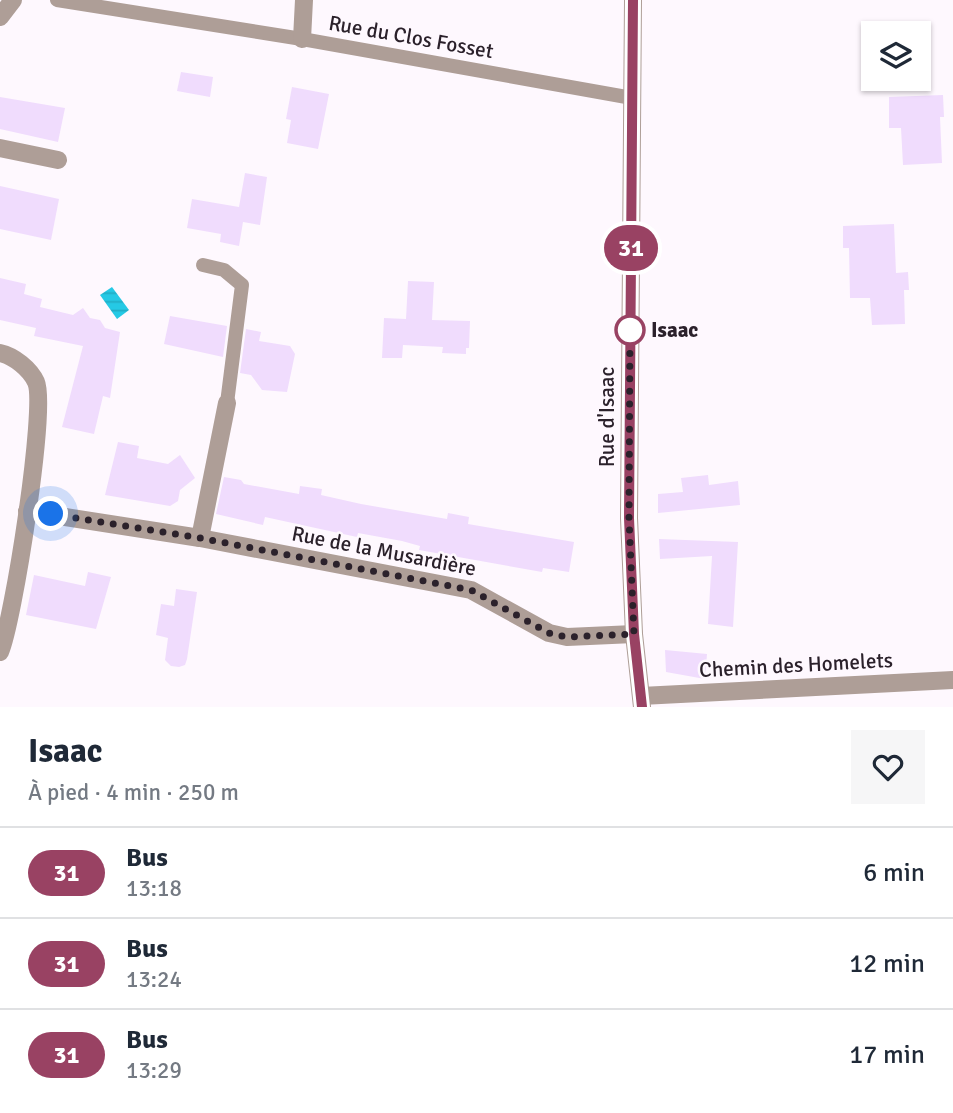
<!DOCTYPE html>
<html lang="fr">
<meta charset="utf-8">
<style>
:root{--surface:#fff;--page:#f6f6f7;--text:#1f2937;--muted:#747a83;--line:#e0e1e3}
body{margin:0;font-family:Signika,sans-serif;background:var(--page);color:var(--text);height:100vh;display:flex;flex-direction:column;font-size:26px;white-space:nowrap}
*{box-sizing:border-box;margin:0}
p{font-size:23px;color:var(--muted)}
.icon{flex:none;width:38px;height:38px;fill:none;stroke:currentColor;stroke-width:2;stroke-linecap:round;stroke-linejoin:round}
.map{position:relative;height:707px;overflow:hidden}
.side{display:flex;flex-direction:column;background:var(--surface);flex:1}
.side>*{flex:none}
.badge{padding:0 14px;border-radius:23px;font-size:24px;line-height:46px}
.tools{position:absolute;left:861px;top:21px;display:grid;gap:14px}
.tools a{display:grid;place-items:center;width:70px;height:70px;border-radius:0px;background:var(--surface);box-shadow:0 2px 5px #0004;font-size:35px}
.you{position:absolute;width:35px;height:35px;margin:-18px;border:5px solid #fff;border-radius:50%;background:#1a73e8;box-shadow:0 0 0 10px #1a73e833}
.map>.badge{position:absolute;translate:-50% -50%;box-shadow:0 0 0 4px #fff}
.round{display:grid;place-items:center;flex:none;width:74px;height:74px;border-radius:0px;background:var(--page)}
.headline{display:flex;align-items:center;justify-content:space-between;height:119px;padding:0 28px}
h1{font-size:33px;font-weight:800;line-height:52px}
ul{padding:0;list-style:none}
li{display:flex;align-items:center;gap:21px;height:91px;padding:0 28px;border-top:2px solid var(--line)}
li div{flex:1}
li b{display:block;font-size:26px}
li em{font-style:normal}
li .badge{min-width:77px;font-weight:700;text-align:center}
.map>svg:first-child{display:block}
</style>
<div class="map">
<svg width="953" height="707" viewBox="0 0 953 707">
<defs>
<pattern id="water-rules" width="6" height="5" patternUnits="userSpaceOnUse" patternTransform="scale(1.75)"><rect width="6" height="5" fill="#25c9e5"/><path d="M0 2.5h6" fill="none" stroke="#21acc5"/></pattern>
</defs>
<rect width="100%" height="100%" fill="#fef8fe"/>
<polygon fill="url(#water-rules)" points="112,287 129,310 117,319 100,295"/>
<g fill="#f0dcfd">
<polygon points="181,72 213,77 210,97 177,91"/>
<polygon points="292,87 329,94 318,149 287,143 291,120 286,119"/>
<polygon points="943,95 944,117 940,117 942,163 903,165 901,128 889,128 889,97"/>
<polygon points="0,97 65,108 58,142 0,129"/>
<polygon points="245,173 267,177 260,225 243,222 239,246 220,242 221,234 187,228 192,199 239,207"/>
<polygon points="0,186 59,199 51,240 0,229"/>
<polygon points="894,224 896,273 908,272 909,290 904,290 905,324 872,325 870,298 850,298 849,248 843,248 843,226"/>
<polygon points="0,278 26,284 24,294 42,299 40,307 73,315 83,308 90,318 100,320 105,328 120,332 110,398 103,396 94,434 62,427 83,346 34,336 36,328 0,320"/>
<polygon points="408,281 434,282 432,320 470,321 469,348 466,348 466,354 442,353 443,347 403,345 402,358 382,358 384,318 406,319"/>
<polygon points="170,316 227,326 223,357 164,344"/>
<polygon points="246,329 261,332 259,341 290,346 295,354 287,392 262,390 251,375 240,373"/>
<polygon points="118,442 139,446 137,458 168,464 180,455 195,478 180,490 178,501 170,506 105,495"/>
<polygon points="708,475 709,485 738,481 740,505 658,513 658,494 683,492 681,478"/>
<polygon points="224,477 241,480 244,484 299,494 300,486 322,489 321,495 361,504 447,519 448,513 469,517 468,524 574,542 569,572 543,568 542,572 419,550 420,546 402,541 358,533 357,537 265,517 263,525 216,514"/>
<polygon points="659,539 738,542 733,627 708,624 712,556 660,559"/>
<polygon points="88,572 111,577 96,629 26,615 34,575 85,586"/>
<polygon points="176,589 197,592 187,659 185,665 179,667 171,666 165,660 168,638 156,635 161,604 174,606"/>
<polygon points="665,650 707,654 705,679 666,672"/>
</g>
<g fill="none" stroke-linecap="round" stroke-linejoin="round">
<g stroke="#ae9e97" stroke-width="14">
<polyline points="57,0 302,39 632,98"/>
<polyline points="203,265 224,270 242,285 227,403"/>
</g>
<g stroke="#ae9e97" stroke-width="18">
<polyline points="0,17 13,0"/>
<polyline points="302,39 304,0"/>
<polyline points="0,148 58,160"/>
<path d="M0 353C14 356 30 369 36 382 47 407 13 623 0 652"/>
<polyline points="27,511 200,538 471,590 549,633 567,637 634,634"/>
<polyline points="200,538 227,403"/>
<polyline points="641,696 953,680"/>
</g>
<polyline stroke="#ae9e97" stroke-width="18" points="633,0 629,518 634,634 642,707"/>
</g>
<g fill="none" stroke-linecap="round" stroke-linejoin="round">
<defs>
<polyline id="line" points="633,0 629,518 634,634 642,707"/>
</defs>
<use href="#line" stroke="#fff" stroke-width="16"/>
<use href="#line" stroke="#994263" stroke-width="10"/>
<polyline stroke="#2b212b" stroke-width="7" stroke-dasharray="0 12.6" points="51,514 200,538 471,590 549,633 567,637 634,634 629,518 630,330"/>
</g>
<circle fill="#fff" stroke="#994263" stroke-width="3.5" cx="630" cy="330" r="14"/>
<g text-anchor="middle" stroke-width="5" stroke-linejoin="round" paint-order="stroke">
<g font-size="21" fill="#2b212b" stroke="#fef8fe">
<text transform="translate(411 37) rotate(10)" y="7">Rue du Clos Fosset</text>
<text transform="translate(607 417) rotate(-90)" y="7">Rue d'Isaac</text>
<text transform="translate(384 551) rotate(11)" y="7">Rue de la Musardière</text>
<text transform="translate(796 665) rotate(-3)" y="7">Chemin des Homelets</text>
</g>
<g font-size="21" font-weight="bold" fill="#2b212b" stroke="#fef8fe" text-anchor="start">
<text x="651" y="337">Isaac</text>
</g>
</g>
</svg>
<div class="tools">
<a><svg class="icon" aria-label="layers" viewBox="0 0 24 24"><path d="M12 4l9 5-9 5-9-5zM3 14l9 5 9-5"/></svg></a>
</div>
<div class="you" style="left:51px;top:514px"></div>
<b class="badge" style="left:631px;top:248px;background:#994263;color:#fff">31</b>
</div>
<section class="side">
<div class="headline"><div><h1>Isaac</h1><p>À pied · 4 min · 250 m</p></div><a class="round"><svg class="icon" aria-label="heart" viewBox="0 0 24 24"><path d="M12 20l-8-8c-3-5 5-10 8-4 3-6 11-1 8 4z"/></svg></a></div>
<ul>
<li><span class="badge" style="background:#994263;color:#fff">31</span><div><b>Bus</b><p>13:18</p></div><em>6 min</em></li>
<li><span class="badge" style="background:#994263;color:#fff">31</span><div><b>Bus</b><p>13:24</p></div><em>12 min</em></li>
<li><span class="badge" style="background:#994263;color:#fff">31</span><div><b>Bus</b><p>13:29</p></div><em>17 min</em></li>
</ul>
</section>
